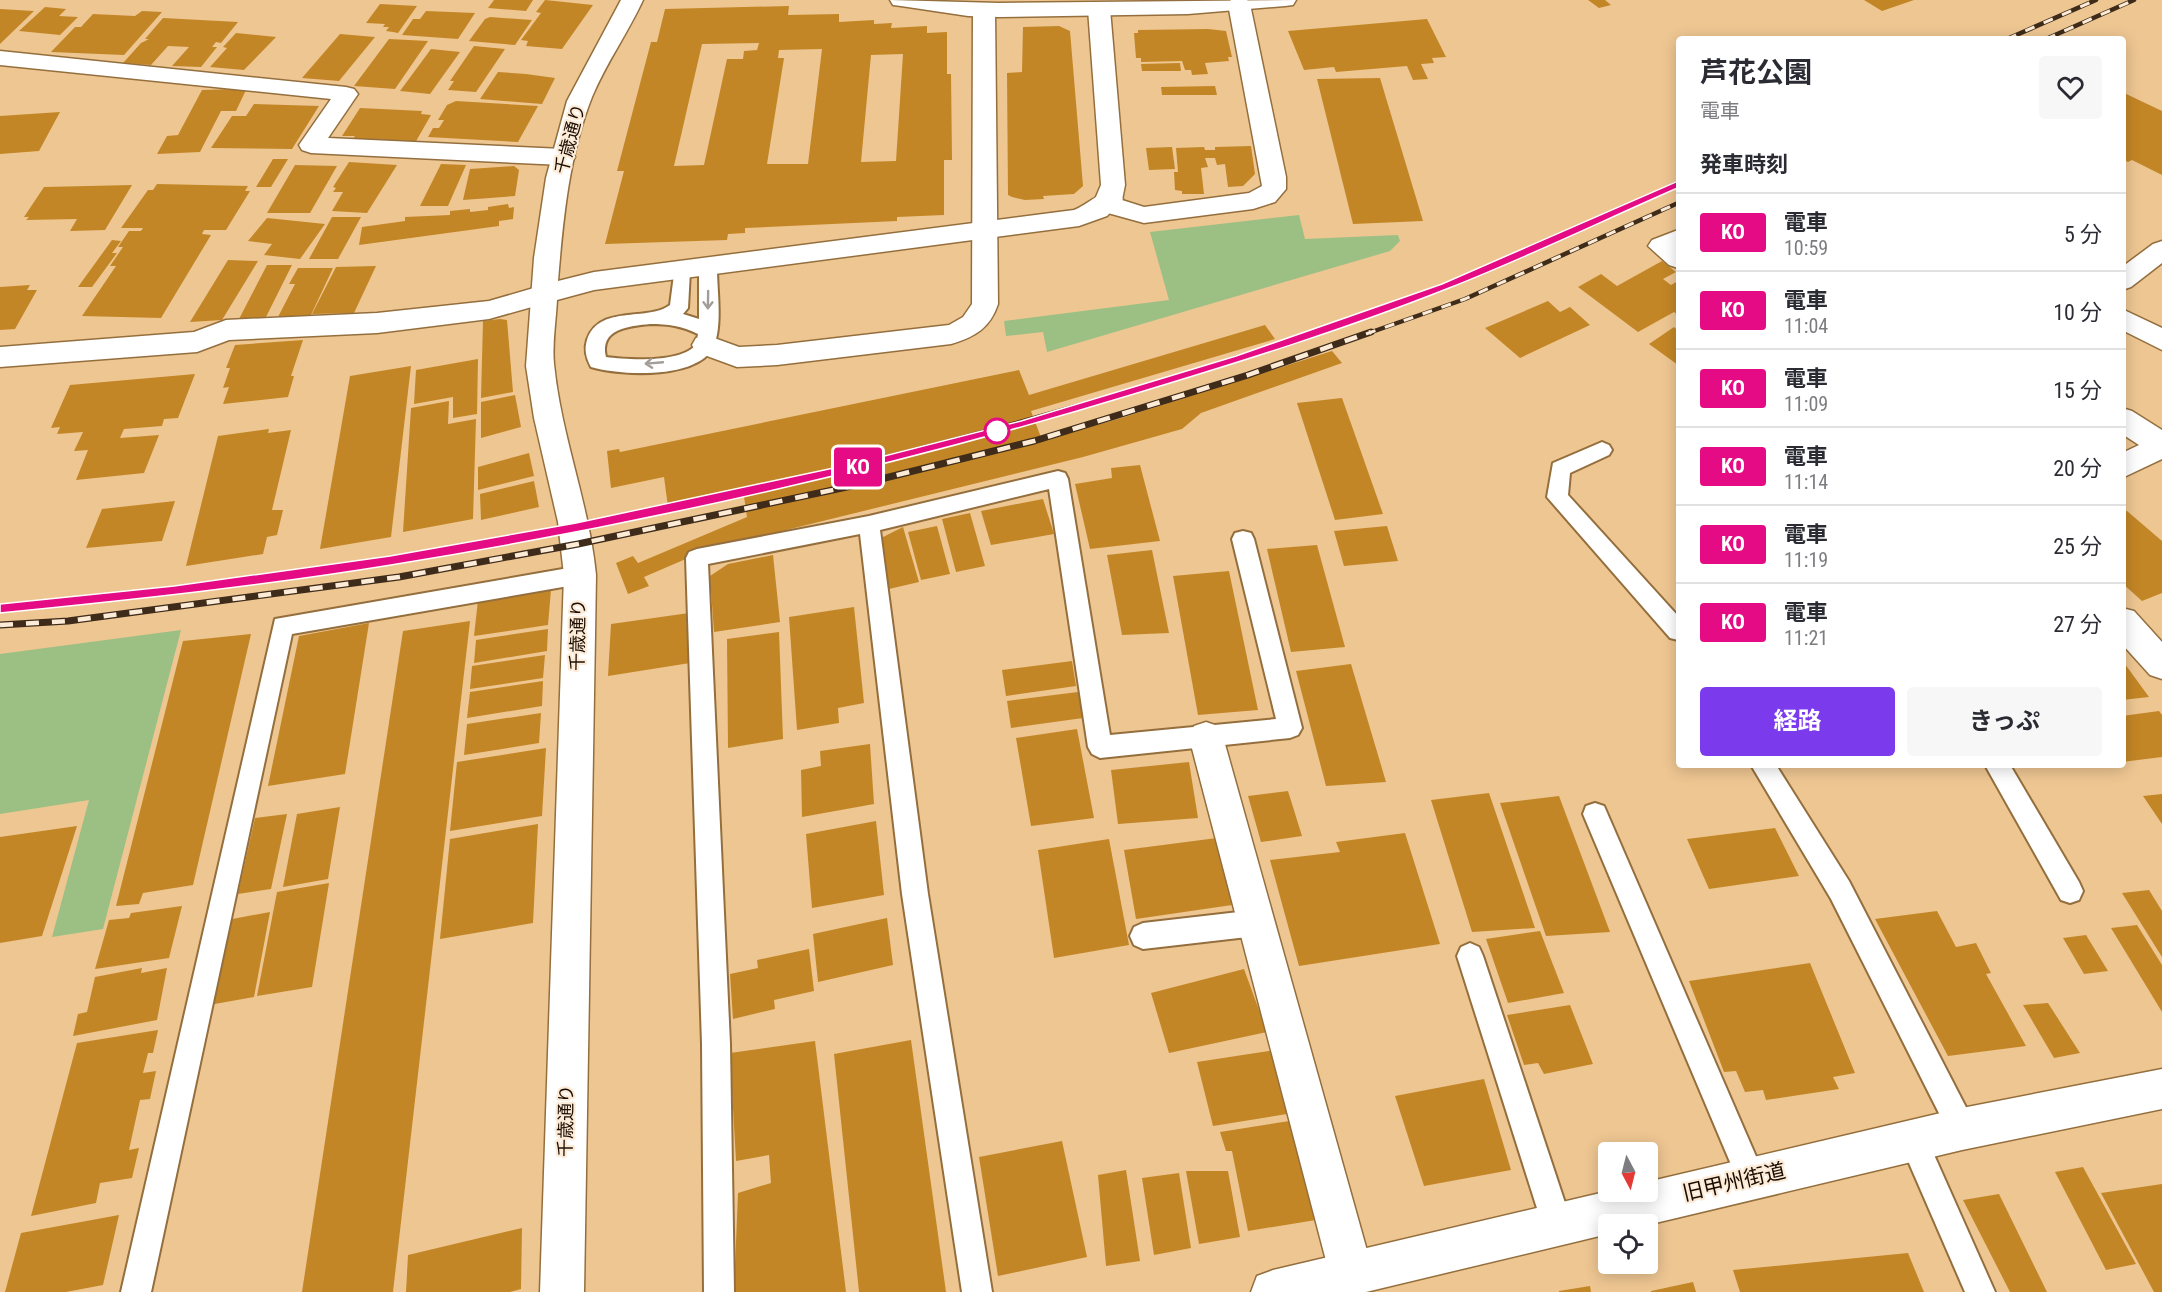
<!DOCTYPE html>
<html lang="ja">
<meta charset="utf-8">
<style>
:root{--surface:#fff;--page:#f7f7f7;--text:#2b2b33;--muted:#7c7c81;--line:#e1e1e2;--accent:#7c3aed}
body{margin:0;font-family:"Roboto Condensed","Noto Sans JP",sans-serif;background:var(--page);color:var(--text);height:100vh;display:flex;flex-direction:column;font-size:22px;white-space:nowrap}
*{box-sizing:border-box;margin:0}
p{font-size:20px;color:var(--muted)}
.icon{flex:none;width:33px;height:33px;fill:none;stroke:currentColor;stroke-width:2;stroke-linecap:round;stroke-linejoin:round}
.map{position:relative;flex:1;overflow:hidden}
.drawer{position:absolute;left:1676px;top:36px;width:450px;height:732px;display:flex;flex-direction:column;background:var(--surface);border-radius:6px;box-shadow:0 3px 15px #0003}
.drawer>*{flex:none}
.badge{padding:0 12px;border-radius:4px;font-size:21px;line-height:39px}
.needle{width:39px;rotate:173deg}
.fabs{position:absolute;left:1598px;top:1142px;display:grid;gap:12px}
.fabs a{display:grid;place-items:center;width:60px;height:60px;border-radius:6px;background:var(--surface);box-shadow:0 3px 15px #0003;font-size:30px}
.map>.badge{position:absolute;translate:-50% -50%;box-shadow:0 0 0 3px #fff}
h2{padding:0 24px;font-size:22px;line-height:54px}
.round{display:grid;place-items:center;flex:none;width:63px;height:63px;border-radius:6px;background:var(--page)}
.head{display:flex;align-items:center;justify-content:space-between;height:102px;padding:0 24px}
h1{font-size:28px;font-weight:700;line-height:45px}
.primary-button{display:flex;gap:12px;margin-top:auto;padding:12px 24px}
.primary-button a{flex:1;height:69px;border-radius:6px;background:var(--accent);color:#fff;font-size:24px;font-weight:700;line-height:69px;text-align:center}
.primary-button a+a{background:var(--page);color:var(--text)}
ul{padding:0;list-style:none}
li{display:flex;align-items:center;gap:18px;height:78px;padding:0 24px;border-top:2px solid var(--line)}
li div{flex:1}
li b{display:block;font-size:22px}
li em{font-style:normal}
li .badge{min-width:66px;font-weight:700;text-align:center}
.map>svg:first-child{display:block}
</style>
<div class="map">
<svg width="2162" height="1292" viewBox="0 0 2162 1292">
<rect width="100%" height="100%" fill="#eec692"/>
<g fill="#9cbf84">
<polygon points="1299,215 1305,239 1398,235 1400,241 1390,251 1047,352 1043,332 1006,336 1004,321 1169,300 1150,232"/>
<polygon points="181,630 103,929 52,937 89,800 0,814 0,654"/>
</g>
<g fill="#c38626" fill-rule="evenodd">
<polygon points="494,0 533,0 526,11 488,8"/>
<polygon points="545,0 593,5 562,49 526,46 528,41 521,40 541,13 536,12"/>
<polygon points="1588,0 1605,0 1611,5 1599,8"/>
<polygon points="1864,0 1914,0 1882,11"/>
<polygon points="380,4 417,6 398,33 393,32 386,31 389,27 383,27 385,24 366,23"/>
<path d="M789 6 788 15 839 14V22L874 20V24L892 23 891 28 927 26V33L947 32V74H951L952 160H944V215L897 217V221L745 228V233L728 234 727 240 605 244 624 171H617L651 42H657L665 9ZM759 43 757 50 744 51 743 59H727L704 165 674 166 702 44ZM822 49 808 164H767L784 58H778L779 50ZM903 54 896 161 861 162 871 55Z"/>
<polygon points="45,7 66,9 59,16 78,17 60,35 19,31"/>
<polygon points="0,9 34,11 0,44"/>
<polygon points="142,11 162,12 124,55 51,52 75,27 81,27 93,14 135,16"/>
<polygon points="426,11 475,13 458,39 402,35 413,19 420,19"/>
<polygon points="490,17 532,20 515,45 469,41 485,19"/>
<polygon points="163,18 238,22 221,43 216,42 212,47 217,47 201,67 172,66 189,47 168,46 151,65 123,63 141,43 149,39 145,39"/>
<polygon points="1427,19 1446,57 1432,58 1434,63 1421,64 1428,79 1413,80 1407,66 1336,72 1334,67 1304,70 1288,31"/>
<polygon points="1059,26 1070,31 1083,186 1074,194 1043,196 1044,199 1025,200 1012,197 1008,195 1007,73 1022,72 1023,27"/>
<polygon points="1208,29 1226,31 1232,57 1228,57 1229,61 1205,63 1208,74 1192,75 1191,70 1185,70 1182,61 1141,62 1141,58 1136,58 1134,33 1138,33 1138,30"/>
<polygon points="236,33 276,37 244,70 210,67 227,48 223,47"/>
<polygon points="340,34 375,37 339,81 302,78"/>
<polygon points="389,39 428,41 395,89 354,86"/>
<polygon points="474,46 505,49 476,92 448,90 454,81 450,81"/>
<polygon points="431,49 460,52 430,94 400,91"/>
<polygon points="1180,63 1181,71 1142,71 1141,64"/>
<polygon points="498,72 526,74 555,78 542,104 480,99"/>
<polygon points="1380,78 1423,221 1353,224 1317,79"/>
<polygon points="1215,86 1217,95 1162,95 1161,87"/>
<polygon points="235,89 246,90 236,111 221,111 200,152 157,154 167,136 178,135 202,90"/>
<polygon points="2122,92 2162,111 2162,175 2132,160 2128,162 2122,159"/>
<polygon points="456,101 538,106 518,142 428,137 433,128 439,128 444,120 438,120 447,105"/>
<polygon points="254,104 319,106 292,149 211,148 232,116 246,116"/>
<polygon points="360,108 422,111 421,114 431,115 415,143 352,140 355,136 342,136"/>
<polygon points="60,112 39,151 0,154 0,116"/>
<polygon points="1251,146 1255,174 1243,186 1228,187 1225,164 1217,165 1215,158 1205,158 1208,167 1201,168 1204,194 1182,194 1182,191 1175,190 1174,172 1178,172 1176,148 1204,147 1205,150 1215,150 1215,147"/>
<polygon points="1172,147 1175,169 1149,170 1146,148"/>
<polygon points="273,159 288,159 271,187 256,187"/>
<polygon points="349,162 397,165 367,213 332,211 343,192 333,192 336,188 333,187"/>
<polygon points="441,164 466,165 448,206 420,206"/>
<polygon points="295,165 337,166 310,213 267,213"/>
<polygon points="514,166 519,170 515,196 463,200 470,169"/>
<polygon points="157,184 248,186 245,191 250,191 226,230 204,230 202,234 211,235 161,318 82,316 116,266 110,266 123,247 118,247 129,231 141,231 143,228 121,228 148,190 153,190"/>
<polygon points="132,185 105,230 70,231 77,219 26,220 29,217 24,217 44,187"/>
<polygon points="508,204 509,208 514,207 513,219 499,221 499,226 359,245 362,227 405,221 405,217 450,215 450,211 470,209 470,212 488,210 488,207"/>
<polygon points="332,217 361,217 338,259 309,259"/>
<polygon points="267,218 325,224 300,259 264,255 272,244 248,241"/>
<polygon points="112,240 121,241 112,253 117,253 92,287 78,287"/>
<polygon points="228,260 258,261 222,320 190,322"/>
<polygon points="1662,261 1676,272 1663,279 1671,285 1678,281 1678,315 1674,312 1638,332 1578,287 1601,274 1617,286"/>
<polygon points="267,265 292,265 265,319 239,319"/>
<polygon points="376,266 354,313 312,314 336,267"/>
<polygon points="298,268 333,268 311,315 278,317 295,284 289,284"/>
<polygon points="30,285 27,290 37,290 15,329 0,330 0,287"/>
<polygon points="1548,301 1560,312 1570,307 1590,325 1520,358 1485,328"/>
<polygon points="500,319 507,320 513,392 481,398 483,321"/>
<polygon points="1265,325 1275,339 1031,411 1042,440 1118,419 1332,351 1342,363 1201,413 1182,429 1083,457 709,549 644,577 649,586 628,594 616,563 633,556 638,563 747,517 743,490 668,507 664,477 611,488 607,451 619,449 620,452 1019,370 1029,395"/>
<polygon points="1674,327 1678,331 1678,365 1649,344"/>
<polygon points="303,340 291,376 294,376 288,397 223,404 229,387 223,388 230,368 226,368 235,345"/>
<polygon points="478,359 477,414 453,418 453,397 414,404 416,370"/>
<polygon points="411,366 391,537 320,549 350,376"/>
<polygon points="195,374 178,418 164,419 162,426 124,429 120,438 159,435 144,473 76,480 88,450 74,451 83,432 57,434 60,427 51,428 70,385"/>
<polygon points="515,395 521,427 481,438 481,402"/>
<polygon points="1342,398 1383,514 1335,520 1297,403"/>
<polygon points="449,401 448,424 476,419 473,519 403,532 411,408"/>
<polygon points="269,429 268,433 291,430 272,510 283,510 277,535 267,537 263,554 186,566 218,436"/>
<polygon points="529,453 534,476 478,490 478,467"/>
<polygon points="1140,465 1160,541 1090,549 1075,484 1112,478 1111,468"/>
<polygon points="534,481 539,507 481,520 480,494"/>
<polygon points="1043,499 1054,534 991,545 981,511"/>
<polygon points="175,501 162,541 86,548 102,509"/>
<polygon points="2127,511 2162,541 2162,593 2142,601 2122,583 2122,512"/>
<polygon points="970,513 985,566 956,572 942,519"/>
<polygon points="937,526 950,574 921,580 908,532"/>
<polygon points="1387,526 1398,561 1344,566 1334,531"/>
<polygon points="903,527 919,582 889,589 877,540"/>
<polygon points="1317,545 1345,647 1291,652 1267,549"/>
<polygon points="1152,550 1169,633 1122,635 1107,555"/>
<polygon points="773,555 780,622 714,632 710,576 728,564"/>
<polygon points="1229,571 1258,710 1198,715 1173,576"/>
<polygon points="551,590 548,625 474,636 478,600"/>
<polygon points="854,607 864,703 838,708 839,723 797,730 789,617"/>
<polygon points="689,613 690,663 608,676 611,624"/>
<polygon points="470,621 393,1292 302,1292 403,631"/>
<polygon points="369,623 345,774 268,786 299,636"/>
<polygon points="548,629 547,651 474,663 476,640"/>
<polygon points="779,632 783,739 728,748 727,639"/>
<polygon points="251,634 193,885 143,893 139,904 116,906 183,641"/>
<polygon points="545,655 543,678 470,689 472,666"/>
<polygon points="2122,660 2149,697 2122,700"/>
<polygon points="1072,661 1076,686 1006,696 1002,670"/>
<polygon points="1351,664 1386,782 1326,786 1296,671"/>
<polygon points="543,681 542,706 467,718 470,692"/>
<polygon points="1078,692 1083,718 1011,728 1007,701"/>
<polygon points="2159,711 2162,715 2162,757 2122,762 2122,716"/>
<polygon points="541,713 539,743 464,755 467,724"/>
<polygon points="1077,729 1094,818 1031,826 1016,738"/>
<polygon points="870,744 874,804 802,817 801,770 821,766 820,751"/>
<polygon points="546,748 542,816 450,831 457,762"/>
<polygon points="1189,762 1198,818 1118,824 1111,770"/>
<polygon points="1288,791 1302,836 1261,842 1248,796"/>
<polygon points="1489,793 1535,928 1472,932 1431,800"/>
<polygon points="2162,794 2162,824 2143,796"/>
<polygon points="1559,796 1610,932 1546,936 1500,803"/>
<polygon points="340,807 328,879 283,887 297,814"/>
<polygon points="287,814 271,889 238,894 255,818"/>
<polygon points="876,821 884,895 812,908 806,834"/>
<polygon points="538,824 533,923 440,939 450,839"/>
<polygon points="77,826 42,936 0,943 0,837"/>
<polygon points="1775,828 1799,876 1709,889 1687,839"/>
<polygon points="1405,833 1440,944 1299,966 1270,860 1340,852 1336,842"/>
<polygon points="1217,838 1232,905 1136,919 1124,850"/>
<polygon points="1109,839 1129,945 1054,958 1038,850"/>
<polygon points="329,883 312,987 257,996 277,892"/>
<polygon points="2149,890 2162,911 2162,957 2122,893"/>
<polygon points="182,906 169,958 95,969 109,920 129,918 131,913"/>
<polygon points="1937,911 1956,947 1976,943 1991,973 1986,974 2026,1046 1948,1056 1875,919"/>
<polygon points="270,912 254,997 209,1005 227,920"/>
<polygon points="887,918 893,965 818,982 813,934"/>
<polygon points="2137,925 2162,965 2162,1012 2111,928"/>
<polygon points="1540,931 1564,993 1508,1003 1486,939"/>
<polygon points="2086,935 2108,971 2084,974 2063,938"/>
<polygon points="809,949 814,991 774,1000 775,1009 733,1019 730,974 758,968 757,960"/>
<polygon points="1810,963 1855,1073 1833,1077 1839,1089 1766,1100 1763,1090 1745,1092 1736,1071 1724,1072 1689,981"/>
<polygon points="142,968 141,973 167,968 157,1020 73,1036 78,1014 87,1012 95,977"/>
<polygon points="1244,969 1267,1032 1169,1053 1151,993"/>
<polygon points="2048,1003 2080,1053 2054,1058 2023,1005"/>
<polygon points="1570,1005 1593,1064 1544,1074 1538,1063 1524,1065 1507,1015"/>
<polygon points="158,1030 153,1053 148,1053 143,1073 156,1071 150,1099 140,1100 129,1150 139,1148 132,1178 100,1183 96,1203 31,1216 77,1043"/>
<polygon points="911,1040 946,1292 859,1292 834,1054"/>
<polygon points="815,1041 846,1292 734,1292 738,1193 771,1183 769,1155 736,1161 730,1053"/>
<polygon points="1275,1050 1293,1113 1213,1126 1197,1062"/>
<polygon points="1484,1079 1511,1170 1424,1186 1395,1096"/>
<polygon points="1296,1120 1316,1220 1248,1231 1232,1151 1226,1151 1220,1132"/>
<polygon points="1062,1141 1087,1257 998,1276 979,1157"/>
<polygon points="2083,1167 2136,1264 2106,1270 2055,1172"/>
<polygon points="1126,1170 1140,1261 1106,1266 1098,1175"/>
<polygon points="1186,1171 1228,1171 1240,1237 1199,1244"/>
<polygon points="1179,1173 1191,1248 1154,1255 1142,1178"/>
<polygon points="2162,1184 2162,1292 2154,1292 2101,1193"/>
<polygon points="1999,1194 2047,1292 2010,1292 1963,1200"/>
<polygon points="119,1215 103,1285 66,1292 5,1292 21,1233"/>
<polygon points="522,1228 521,1289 510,1292 406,1292 408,1255"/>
<polygon points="1908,1253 1924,1292 1740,1292 1733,1270"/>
<polygon points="1693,1282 1696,1292 1651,1292 1651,1291"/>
<polygon points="1590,1286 1591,1292 1559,1292 1559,1291"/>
</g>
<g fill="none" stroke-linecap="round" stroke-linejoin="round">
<defs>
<g id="service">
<path d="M708 262 717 268C717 291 722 321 715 343 703 380 622 376 591 367 586 358 584 349 587 340 599 304 647 322 670 305L675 267 681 265 690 271 688 308 683 314 699 319V268ZM650 324C668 324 682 326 698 334L696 345C680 363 629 360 606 357 599 329 629 326 650 324Z"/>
<polygon points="1602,442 1609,445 1612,450 1609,455 1570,473 1568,495 1678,616 1678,640 1670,638 1547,497 1553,463"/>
<polygon points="1058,471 1065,473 1068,479 1110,735 1276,719 1232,539 1235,533 1243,531 1251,533 1254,539 1302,728 1298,735 1290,738 1100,758 1092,754 1088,747 1049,489 880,530 928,894 992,1292 962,1292 902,894 860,534 708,564 730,1044 734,1292 704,1292 702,1044 686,558 689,552 697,549 869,516"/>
<polygon points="580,566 588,569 591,575 588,581 580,584 292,634 151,1292 121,1292 275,619"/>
<polygon points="1751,765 1776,765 1849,881 1972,1119 1976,1129 1972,1139 1962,1143 1952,1139 1831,899"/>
<polygon points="1985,765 2010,765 2079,882 2083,891 2079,900 2070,903 2061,900"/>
<polygon points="1595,803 1604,806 1761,1168 1765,1178 1761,1188 1751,1192 1741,1188 1583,814 1586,806"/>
<polygon points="1256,910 1265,914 1269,923 1265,932 1256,936 1143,949 1134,945 1130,936 1134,927 1143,923"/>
<polygon points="1470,943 1479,947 1483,956 1572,1224 1567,1234 1557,1239 1547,1234 1542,1224 1457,956 1461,947"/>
<polygon points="1913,1126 1923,1130 1995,1292 1965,1292 1899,1140 1903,1130"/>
</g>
<g id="minor">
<polygon points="1231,0 1247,0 1250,4 1286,177 1286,189 1275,202 1253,209 1144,223 1097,210 1093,204 1101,185 1088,9 1091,4 1107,4 1110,9 1125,185 1122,200 1144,207 1249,193 1262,186 1228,4"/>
<path d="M984 3 992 5 995 10 998 304C990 328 975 337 951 344L777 365 737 367 696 352 692 345 696 338 706 335 739 347 777 345 949 325 963 317 972 304 973 10 976 5Z"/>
<polygon points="0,51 346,87 354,89 358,94 328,138 563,149 572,152 575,157 572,162 563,165 311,153 302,150 299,145 331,99 0,65"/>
<polygon points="1678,230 1678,268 1669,265 1648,246 1652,240"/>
<polygon points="2162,241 2162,263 2131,287 2122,290 2122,267 2153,244"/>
<polygon points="544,285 553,287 557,294 553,301 489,319 377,333 229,340 197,352 0,367 0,347 194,332 226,320 377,313 489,301"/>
<polygon points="2122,309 2162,328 2162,350 2122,330"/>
<polygon points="2122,408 2132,411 2162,430 2162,459 2122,478 2122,453 2139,445 2122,434"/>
<polygon points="2122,608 2134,611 2162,642 2162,679 2150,675 2122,644"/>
<polygon points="1206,722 1218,726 1223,737 1373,1272 1367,1288 1356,1292 1335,1288 1329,1272 1189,737 1194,726"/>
</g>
<g id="tertiary">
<path d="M621 0H643C628 33 606 63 592 97 569 155 563 220 558 281L594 272 1074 210C1090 204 1101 188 1119 193L1123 199 1107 216 1079 226 594 290 557 300C556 321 552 343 554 364 561 436 589 503 596 575L584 1292H540L564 575 558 522 534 418 526 366 534 258 546 178 567 101Z"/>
<polygon points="890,0 999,3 1296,0 1293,5 1285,6 1188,14 999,17 968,16 901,6 893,5"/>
<polygon points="2162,1069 2162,1109 1962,1150 1647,1225 1608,1224 1608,1234 1366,1292 1251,1292 1257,1276 1273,1270 1609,1191 1647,1191 1647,1182 1962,1108"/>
</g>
</defs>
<use href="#service" stroke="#946f3d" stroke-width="4"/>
<use href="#minor" stroke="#946f3d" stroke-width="3"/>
<use href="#tertiary" stroke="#946f3d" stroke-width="3"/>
<use href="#service" fill="#fff" fill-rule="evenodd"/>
<use href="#minor" fill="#fff" fill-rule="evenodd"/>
<use href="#tertiary" fill="#fff" fill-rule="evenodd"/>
<defs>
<g id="rail-far1">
<polyline points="2007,39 2096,0"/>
<polyline points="2046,39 2134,0"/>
<polyline points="1315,334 1475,274 1678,183"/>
<polyline points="1366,334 1465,299 1678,203"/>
</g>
<g id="rail">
<path d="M0 608C115 596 230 585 344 567 675 517 1002 438 1320 332"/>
<polyline points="0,625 68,621 399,577 578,544 861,484 1034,441 1248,375 1371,332"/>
</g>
</defs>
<use href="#rail-far1" stroke="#3e2b19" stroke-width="4.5"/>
<use href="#rail" stroke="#3e2b19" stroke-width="7"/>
<use href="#rail-far1" stroke="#fcebd7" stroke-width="3" stroke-dasharray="10" stroke-linecap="butt"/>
<use href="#rail" stroke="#fcebd7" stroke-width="4.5" stroke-dasharray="13" stroke-linecap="butt"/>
</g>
<defs><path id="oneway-shaft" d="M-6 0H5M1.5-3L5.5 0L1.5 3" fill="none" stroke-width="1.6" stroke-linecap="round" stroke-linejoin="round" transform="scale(1.5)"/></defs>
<g stroke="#a39d99">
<use href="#oneway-shaft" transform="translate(708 300) rotate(91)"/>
<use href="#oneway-shaft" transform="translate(654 363) rotate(175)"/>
</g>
<path fill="#e50b84" stroke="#fff" stroke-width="1.5" d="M1678 181 1683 184 1682 186C1604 220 1528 257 1449 288 1346 329 1240 362 1134 394 891 468 642 524 391 565 262 586 131 600 0 613V604L174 586 390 556 576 523 857 463 1021 421 1236 356 1442 284Z"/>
<circle fill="#fff" stroke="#e50b84" stroke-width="3" cx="997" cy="431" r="12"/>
<g text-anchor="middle" stroke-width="4.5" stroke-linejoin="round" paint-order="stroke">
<g font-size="18" fill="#190b00" stroke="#fcebd7">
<text transform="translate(570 139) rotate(-75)" y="6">千歳通り</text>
<text transform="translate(578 635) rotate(-89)" y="6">千歳通り</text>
<text transform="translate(566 1121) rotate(-89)" y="6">千歳通り</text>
</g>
<g font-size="21" fill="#190b00" stroke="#fcebd7">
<text transform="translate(1734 1182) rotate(-13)" y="7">旧甲州街道</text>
</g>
</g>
</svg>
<div class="fabs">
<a><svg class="needle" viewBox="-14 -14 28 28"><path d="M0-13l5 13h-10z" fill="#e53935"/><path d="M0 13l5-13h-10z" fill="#7c7c81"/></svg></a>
<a><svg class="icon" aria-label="locate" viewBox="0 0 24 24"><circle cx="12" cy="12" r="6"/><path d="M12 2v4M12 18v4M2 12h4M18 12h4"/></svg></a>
</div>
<b class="badge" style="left:858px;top:467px;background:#e50b84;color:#fff">KO</b>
<section class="drawer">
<div class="head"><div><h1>芦花公園</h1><p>電車</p></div><a class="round"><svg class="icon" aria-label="heart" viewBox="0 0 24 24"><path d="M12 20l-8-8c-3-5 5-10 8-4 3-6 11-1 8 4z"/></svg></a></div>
<h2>発車時刻</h2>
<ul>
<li><span class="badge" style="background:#e50b84;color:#fff">KO</span><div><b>電車</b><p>10:59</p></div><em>5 分</em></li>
<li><span class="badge" style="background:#e50b84;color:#fff">KO</span><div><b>電車</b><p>11:04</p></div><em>10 分</em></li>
<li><span class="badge" style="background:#e50b84;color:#fff">KO</span><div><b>電車</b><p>11:09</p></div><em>15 分</em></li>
<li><span class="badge" style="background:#e50b84;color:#fff">KO</span><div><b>電車</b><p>11:14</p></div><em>20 分</em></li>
<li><span class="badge" style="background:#e50b84;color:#fff">KO</span><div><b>電車</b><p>11:19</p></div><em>25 分</em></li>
<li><span class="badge" style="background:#e50b84;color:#fff">KO</span><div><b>電車</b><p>11:21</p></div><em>27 分</em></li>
</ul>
<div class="primary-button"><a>経路</a><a>きっぷ</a></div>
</section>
</div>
